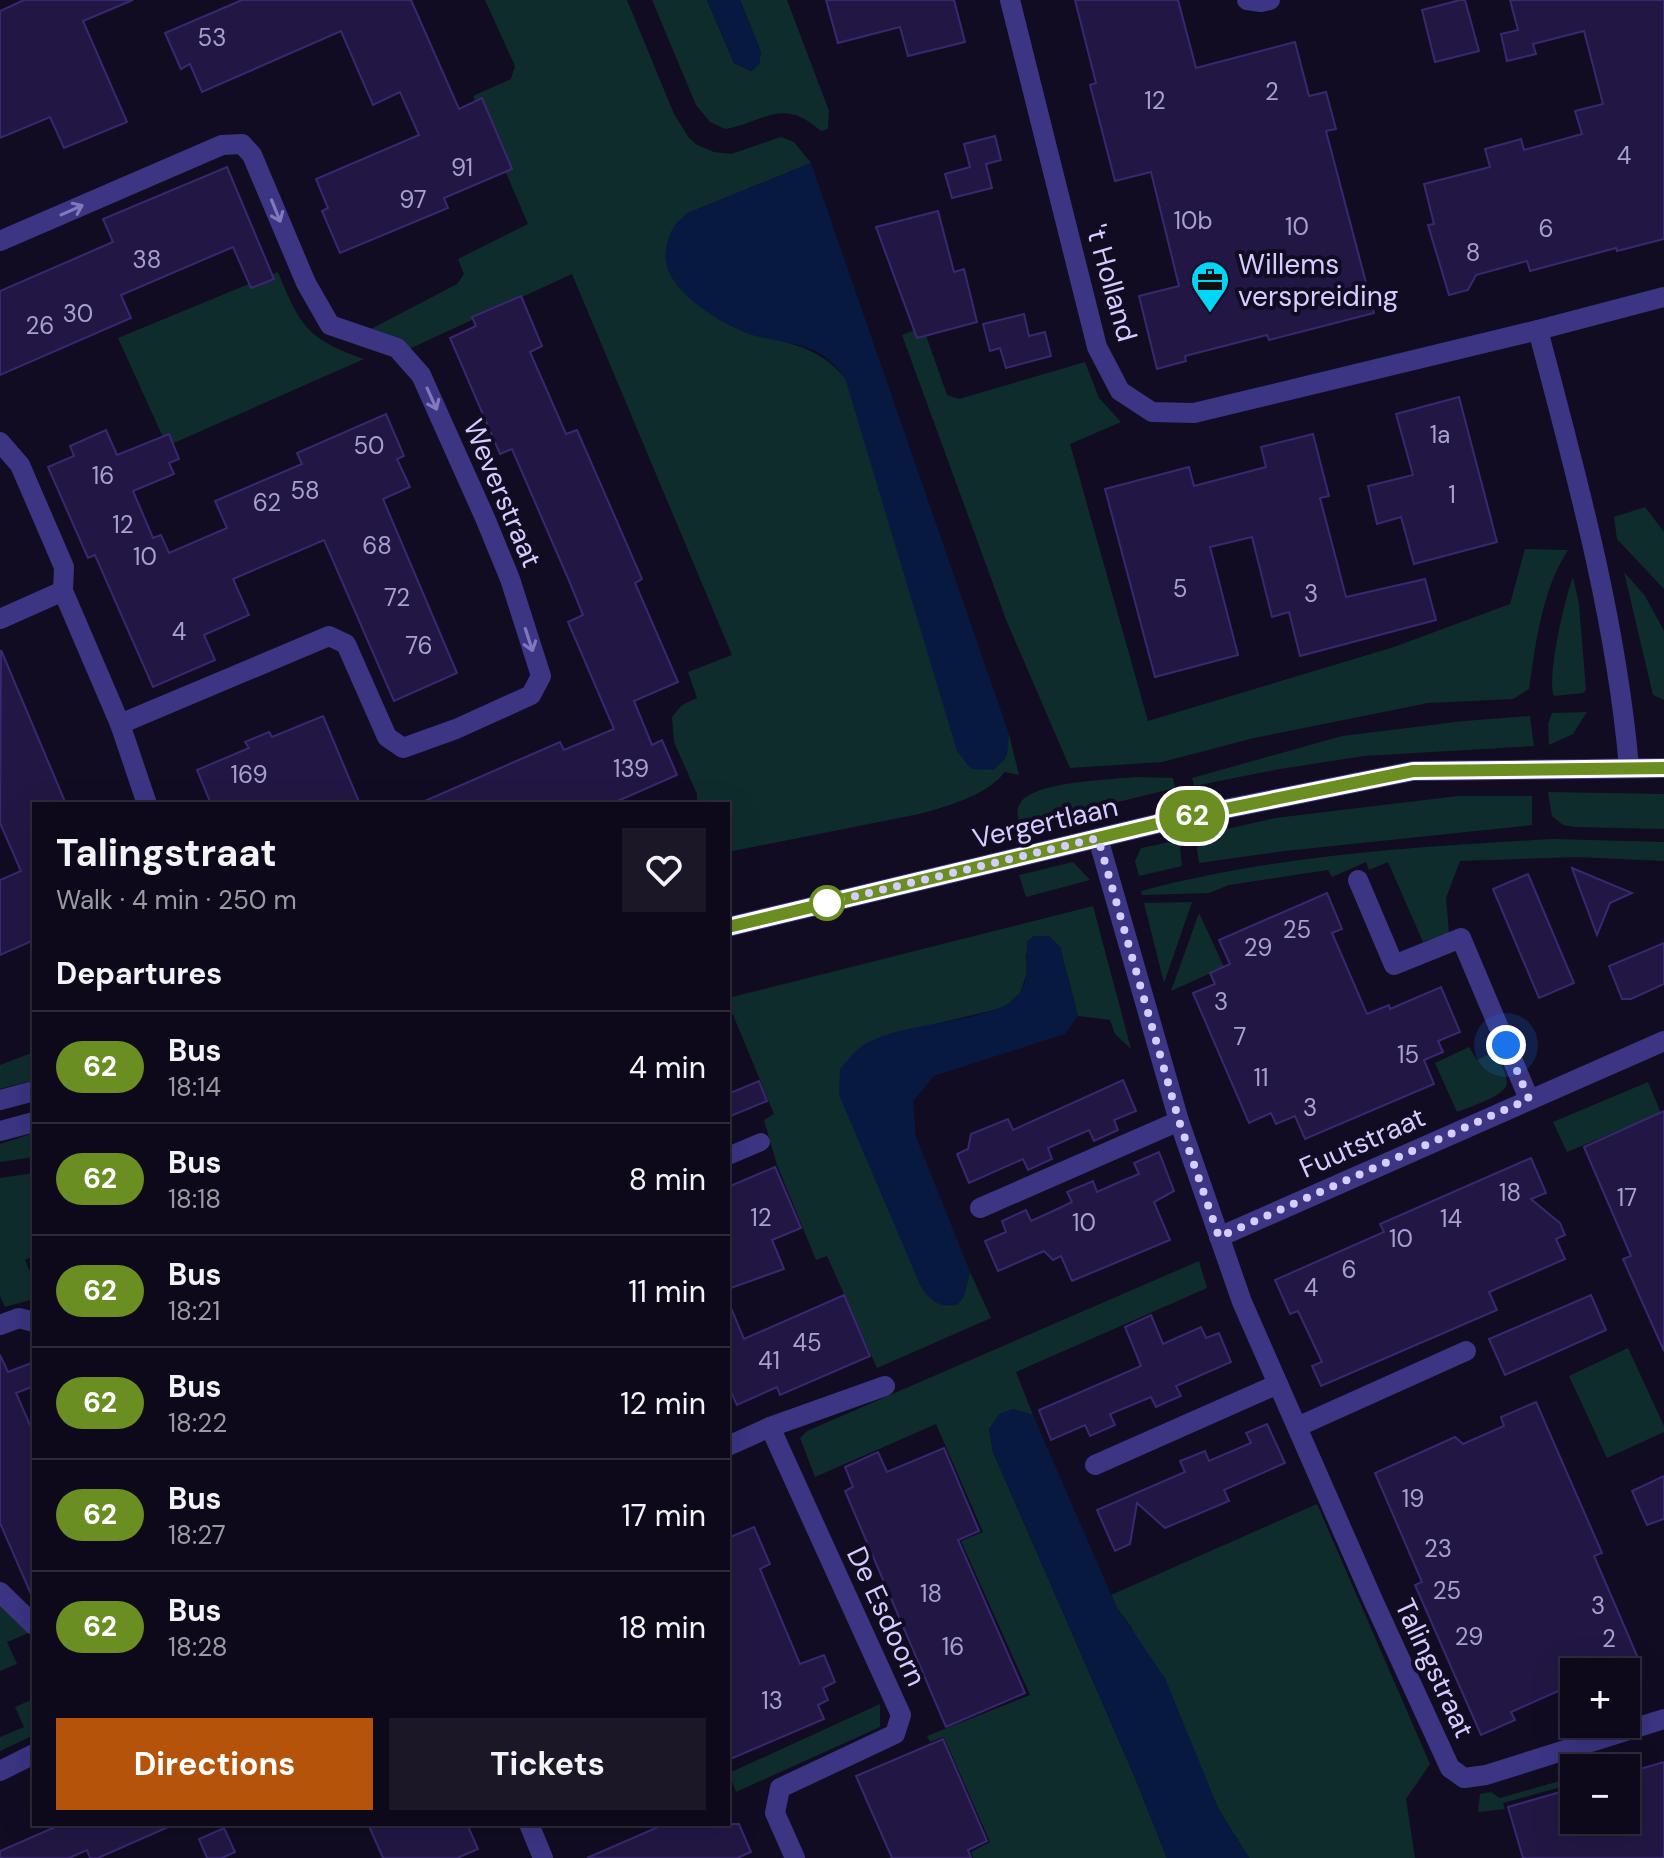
<!DOCTYPE html>
<meta charset="utf-8">
<style>
:root{--surface:#0d091a;--page:#1b1727;--text:#f1f3f6;--muted:#9a9aa2;--line:#2d2a39;--accent:#b45309}
body{margin:0;font-family:"DM Sans",sans-serif;background:var(--page);color:var(--text);height:100vh;display:flex;flex-direction:column;font-size:30px;white-space:nowrap}
*{box-sizing:border-box;margin:0}
p{font-size:26px;color:var(--muted)}
.icon{flex:none;width:44px;height:44px;fill:none;stroke:currentColor;stroke-width:2;stroke-linecap:round;stroke-linejoin:round}
.map{position:relative;flex:1;overflow:hidden}
.drawer{position:absolute;left:32px;top:802px;width:698px;height:1024px;display:flex;flex-direction:column;background:var(--surface);border-radius:0px;box-shadow:0 8px 32px #0002,0 0 0 2px var(--line)}
.drawer>*{flex:none}
.badge{padding:0 16px;border-radius:26px;font-size:28px;line-height:52px}
.buttons{position:absolute;left:1560px;top:1658px;display:grid;gap:16px}
.buttons a{display:grid;place-items:center;width:80px;height:80px;border-radius:0px;background:var(--surface);box-shadow:0 8px 32px #0002,0 0 0 2px var(--line);font-size:40px}
.you{position:absolute;width:40px;height:40px;margin:-20px;border:6px solid #fff;border-radius:50%;background:#1a73e8;box-shadow:0 0 0 12px #1a73e833}
.map>.badge{position:absolute;translate:-50% -50%;box-shadow:0 0 0 4px #fff}
h2{padding:0 24px;font-size:30px;line-height:72px}
.round{display:grid;place-items:center;flex:none;width:84px;height:84px;border-radius:0px;background:var(--page)}
.summary{display:flex;align-items:center;justify-content:space-between;height:136px;padding:0 24px}
h1{font-size:38px;font-weight:700;line-height:60px}
.button{display:flex;gap:16px;margin-top:auto;padding:16px 24px}
.button a{flex:1;height:92px;border-radius:0px;background:var(--accent);color:#fff;font-size:32px;font-weight:700;line-height:92px;text-align:center}
.button a+a{background:var(--page);color:var(--text)}
ul{padding:0;list-style:none}
li{display:flex;align-items:center;gap:24px;height:112px;padding:0 24px;border-top:2px solid var(--line)}
li div{flex:1}
li b{display:block;font-size:30px}
li em{font-style:normal}
li .badge{min-width:88px;font-weight:700;text-align:center}
.map>svg:first-child{display:block}
</style>
<div class="map">
<svg width="1664" height="1858" viewBox="0 0 1664 1858">
<rect width="100%" height="100%" fill="#110c22"/>
<g fill="#0f2c2c">
<path d="M485 0H627L674 114 689 138 697 145 714 152 731 154 781 137 794 142 811 163 688 213 750 334C789 343 818 346 845 378L1004 761 1009 734 1019 775 1005 772C986 796 948 806 919 814L728 852V804H697V794L674 742 672 717 682 705 697 698 688 672 732 655 572 274 409 349 369 330 457 284 464 274 458 259 528 224 473 96 511 79 515 66Z"/>
<path d="M652 0H707L734 63 751 71 759 64 761 52 740 0H787L829 111 828 129 821 131C782 96 765 122 725 129L710 122 696 105Z"/>
<path d="M278 272C300 326 307 339 364 359L167 446 118 338Z"/>
<path d="M923 327 947 395 959 399 1085 362 1099 398 1121 422 1070 444 1148 721 1394 647 1510 604 1525 549 1568 550C1542 590 1536 642 1529 689L1513 699 1428 703 1254 738 1162 762 1070 768 1007 622 902 335Z"/>
<polygon points="1645,507 1664,532 1664,589 1617,539 1614,517"/>
<polygon points="1624,572 1645,596 1664,631 1664,700 1653,695"/>
<path d="M1573 577 1579 604 1586 690 1583 693 1554 696C1546 679 1565 597 1573 577Z"/>
<polygon points="1587,712 1573,734 1549,745 1548,724 1552,713"/>
<polygon points="1530,716 1534,746 1364,756 1280,769 1194,786 1192,778 1342,736 1464,721"/>
<path d="M1136 777 1173 778 1175 788 1020 826C1018 818 1015 810 1021 802 1037 781 1110 780 1136 777Z"/>
<polygon points="1548,792 1664,794 1664,829 1575,827 1563,825 1552,816"/>
<polygon points="1458,796 1532,796 1532,825 1285,851 1199,863 1195,836 1200,835 1275,818"/>
<path d="M1553 839 1664 842V861L1577 857 1460 861 1446 898 1449 933 1423 942 1388 862 1369 870 1366 862 1332 877 1328 870 1229 885 1209 893 1142 895 1141 891C1275 855 1415 847 1553 839Z"/>
<polygon points="1179,840 1182,866 1139,876 1135,861 1141,848"/>
<polygon points="1073,862 1090,880 1026,897 1019,875"/>
<polygon points="1192,902 1164,983 1144,903"/>
<polygon points="1093,906 1131,1049 1115,1034 1110,1020 1078,1016 1060,947 1049,936 1034,936 1026,955 1027,973 1020,993 1006,1007 889,1035 862,1046 957,1305 964,1296 970,1272 991,1318 877,1368 827,1256 816,1260 777,1165 764,1120 774,1114 731,1010 728,1010 728,998"/>
<polygon points="1199,913 1224,967 1171,991"/>
<path d="M1469 1047 1477 1060 1494 1052C1498 1060 1507 1073 1507 1083 1506 1096 1469 1107 1457 1112L1435 1063Z"/>
<polygon points="34,1052 34,1080 0,1089 0,1065"/>
<polygon points="1648,1082 1661,1113 1567,1152 1553,1122"/>
<polygon points="34,1133 34,1157 0,1162 0,1144"/>
<polygon points="34,1173 34,1256 25,1260 34,1281 34,1299 5,1307 0,1296 0,1178"/>
<polygon points="1199,1261 1207,1288 1016,1372 1033,1415 1013,1409 989,1429 993,1452 1133,1773 1167,1858 973,1858 971,1852 990,1842 944,1737 930,1742 927,1736 1030,1695 961,1541 983,1532 936,1424 815,1477 800,1438 807,1431"/>
<polygon points="1628,1348 1664,1426 1664,1432 1607,1458 1569,1376"/>
<polygon points="1317,1504 1430,1764 1406,1799 1415,1858 1249,1858 1219,1810 1131,1627 1117,1608 1111,1595"/>
<polygon points="0,1603 29,1633 7,1642 17,1664 0,1671"/>
<polygon points="33,1699 34,1735 0,1751 0,1737 24,1727 15,1707"/>
<polygon points="880,1704 880,1727 736,1792 729,1773"/>
<polygon points="1570,1778 1572,1784 1503,1803 1505,1809 1478,1812 1480,1794 1491,1792 1500,1798"/>
</g>
<g fill="#071940">
<polygon points="707,0 740,0 761,52 759,64 752,71 734,63"/>
<path d="M811 163 1009 734 1007 756 994 770 971 769 957 751 845 378C837 368 829 358 818 352 797 342 773 341 752 335 720 324 658 287 666 249 669 232 674 223 688 213Z"/>
<path d="M1034 936H1049L1060 947 1078 1016 1065 1034 934 1076 913 1101 916 1137 970 1272 964 1296 957 1305C939 1308 931 1301 921 1287L839 1095 840 1069C847 1062 853 1052 861 1047 896 1020 994 1025 1018 995 1030 981 1026 959 1027 941Z"/>
<polygon points="1013,1409 1033,1415 1117,1608 1165,1678 1219,1810 1249,1858 1167,1858 1133,1773 993,1452 989,1429 999,1414"/>
</g>
<g fill="#221744" stroke="#392871" stroke-width="2">
<polygon points="24,0 133,0 83,21 127,122 64,148 50,117 0,138 0,11"/>
<polygon points="242,0 411,0 459,109 482,98 512,169 444,198 448,208 340,253 322,211 328,208 316,179 419,135 400,92 373,105 341,31 202,92 190,64 181,69 165,33"/>
<polygon points="826,0 954,0 965,42 908,56 900,27 838,43"/>
<polygon points="1075,0 1178,0 1196,68 1295,42 1309,96 1326,92 1336,129 1326,131 1374,313 1269,340 1267,335 1185,356 1186,361 1157,369 1139,296 1179,286 1151,172 1115,181 1090,85 1096,83"/>
<polygon points="1460,0 1465,0 1479,51 1435,62 1422,10"/>
<polygon points="1510,0 1664,0 1664,239 1617,251 1616,248 1530,271 1527,261 1476,275 1468,290 1449,295 1428,225 1434,224 1424,184 1490,167 1485,149 1521,139 1524,150 1582,134 1575,111 1603,104 1584,31 1533,44 1536,54 1507,61 1501,34 1518,30"/>
<polygon points="995,136 1001,160 986,164 992,188 952,198 945,174 970,167 964,144"/>
<polygon points="227,167 274,279 251,288 233,247 121,295 131,318 0,375 0,291 113,242 103,219"/>
<polygon points="938,211 954,272 964,269 977,322 917,338 876,227"/>
<polygon points="521,296 542,346 530,352 566,434 577,430 642,579 635,583 678,682 634,701 652,745 662,740 677,775 611,804 418,804 560,742 564,750 614,729 568,622 583,615 570,583 512,449 500,454 450,338 476,326 472,317"/>
<polygon points="1024,314 1029,336 1045,332 1051,356 1006,368 1000,348 990,351 983,324"/>
<polygon points="1459,397 1497,542 1414,564 1401,517 1377,524 1368,486 1413,475 1396,414"/>
<polygon points="386,414 404,456 397,459 410,487 383,499 457,673 394,701 324,540 233,579 249,615 204,635 215,660 153,687 95,555 88,558 48,467 74,456 70,446 106,430 117,455 169,434 179,459 169,463 174,474 133,491 153,538 161,535 169,553 227,528 215,501 302,464 297,453"/>
<polygon points="1313,434 1329,496 1320,498 1346,597 1425,579 1436,620 1300,656 1289,612 1272,617 1252,537 1210,547 1238,655 1155,677 1105,489 1189,467 1194,486 1266,467 1261,447"/>
<polygon points="1,650 66,804 34,804 34,940 0,955 0,880 21,871 0,823"/>
<polygon points="323,716 360,804 211,804 197,770 249,748 245,742 269,732 272,737"/>
<polygon points="1572,868 1632,893 1610,903 1597,935"/>
<polygon points="1528,874 1574,983 1539,998 1493,889"/>
<polygon points="1327,893 1342,929 1332,933 1367,1014 1389,1005 1390,1009 1441,987 1460,1032 1438,1041 1443,1052 1424,1060 1434,1084 1305,1139 1295,1116 1276,1124 1271,1113 1249,1123 1193,993 1215,984 1210,973 1230,964 1219,940"/>
<polygon points="1664,943 1664,984 1631,999 1622,999 1609,966"/>
<polygon points="1123,1080 1136,1111 1114,1120 1118,1130 1094,1141 1089,1130 1048,1148 1052,1159 1028,1170 1023,1159 969,1183 957,1154 968,1149 971,1134 1008,1119 1013,1130"/>
<polygon points="759,1081 767,1101 728,1117 728,1094"/>
<polygon points="1664,1111 1664,1351 1623,1259 1631,1256 1584,1147"/>
<polygon points="1159,1152 1174,1191 1154,1202 1170,1240 1072,1281 1061,1256 1053,1260 1044,1251 998,1271 985,1241 1006,1232 1002,1221 1026,1210 1031,1221 1051,1212 1072,1202 1067,1192 1093,1181 1097,1192 1117,1183 1139,1174 1134,1163"/>
<polygon points="1531,1158 1546,1193 1531,1199 1560,1223 1565,1235 1556,1239 1565,1259 1489,1292 1497,1310 1321,1386 1312,1366 1322,1362 1298,1311 1290,1314 1275,1280 1384,1232 1380,1224"/>
<polygon points="775,1167 801,1228 772,1240 784,1269 728,1289 728,1187"/>
<polygon points="844,1295 870,1356 780,1395 777,1387 737,1405 728,1386 728,1301 744,1339"/>
<polygon points="1591,1295 1606,1330 1505,1375 1489,1339"/>
<polygon points="1151,1315 1163,1344 1201,1327 1206,1338 1219,1333 1231,1362 1176,1386 1181,1396 1169,1401 1156,1407 1151,1397 1110,1414 1115,1425 1090,1436 1085,1425 1051,1440 1039,1410 1141,1366 1125,1327"/>
<polygon points="0,1355 8,1372 34,1362 34,1386 16,1393 34,1434 34,1601 0,1523"/>
<polygon points="1536,1402 1602,1553 1594,1556 1641,1665 1625,1672 1574,1672 1574,1684 1511,1712 1515,1720 1481,1735 1415,1585 1422,1582 1375,1473 1455,1437 1463,1444 1504,1426 1501,1417"/>
<polygon points="1267,1424 1285,1463 1224,1490 1229,1501 1165,1528 1137,1503 1130,1544 1115,1551 1097,1510 1185,1472 1180,1461 1205,1451 1209,1461 1251,1443 1246,1433"/>
<polygon points="944,1448 979,1531 958,1540 1025,1693 946,1727 845,1491 853,1487 845,1467 878,1452 887,1472"/>
<polygon points="1664,1476 1664,1519 1647,1525 1632,1491"/>
<polygon points="754,1527 770,1564 760,1569 800,1664 824,1655 835,1682 823,1688 828,1700 818,1705 824,1719 728,1760 728,1538"/>
<polygon points="943,1739 987,1841 968,1850 971,1858 892,1858 856,1776"/>
<polygon points="1664,1762 1664,1858 1523,1858 1508,1807 1574,1788 1574,1820 1626,1820 1626,1773"/>
<polygon points="62,1824 175,1824 98,1858 90,1858 87,1850 69,1858 0,1858 0,1851"/>
<polygon points="368,1824 467,1824 478,1849 457,1858 383,1858"/>
<polygon points="665,1824 739,1824 751,1852 737,1858 587,1858"/>
<polygon points="224,1828 235,1852 222,1858 207,1858 199,1839"/>
</g>
<g fill="none" stroke-linecap="round" stroke-linejoin="round">
<polyline stroke="#3b3584" stroke-width="18" points="728,1156 761,1142"/>
<g stroke="#3b3584" stroke-width="20">
<polyline points="1010,0 1097,347 1120,391 1152,412 1194,413 1538,330 1664,297"/>
<polyline points="1247,0 1261,2 1270,0"/>
<polyline points="0,241 222,145 242,144 252,155 306,283 330,325 397,348 421,375 485,518 510,579 541,676 531,695 456,729 403,748 387,737 346,644 329,636 120,724"/>
<path d="M1538 330C1576 474 1616 618 1629 767"/>
<polyline points="0,442 20,465 64,567 63,591 120,724 147,804"/>
<polyline points="0,619 63,591"/>
<polyline points="1098,838 1179,1121 1242,1302 1372,1598 1450,1768 1464,1778 1486,1775 1664,1719"/>
<polyline points="1358,880 1394,965 1461,938 1529,1099"/>
<polyline points="980,1208 1179,1121"/>
<polyline points="1219,1237 1664,1041"/>
<polyline points="0,1325 19,1318 34,1322"/>
<polyline points="770,1427 901,1715 895,1734 780,1788 775,1813 795,1858"/>
<polyline points="1297,1427 1466,1351"/>
<polyline points="728,1446 770,1427 885,1386"/>
<polyline points="1095,1465 1278,1384"/>
<polyline points="0,1592 34,1625"/>
<polyline points="0,1771 34,1754"/>
<polyline points="529,1824 543,1858"/>
</g>
<g stroke="#3b3584" stroke-width="20">
<polyline points="728,927 1181,818 1413,771 1664,768"/>
<polyline points="0,1100 34,1091"/>
<polyline points="0,1131 34,1122"/>
</g>
</g>
<defs><path id="oneway-shaft" d="M-6 0H5M1.5-3L5.5 0L1.5 3" fill="none" stroke-width="1.6" stroke-linecap="round" stroke-linejoin="round" transform="scale(2)"/></defs>
<g stroke="#8079bb">
<use href="#oneway-shaft" transform="translate(72 210) rotate(-24)"/>
<use href="#oneway-shaft" transform="translate(276 211) rotate(68)"/>
<use href="#oneway-shaft" transform="translate(432 399) rotate(66)"/>
<use href="#oneway-shaft" transform="translate(529 640) rotate(72)"/>
</g>
<g fill="none" stroke-linecap="round" stroke-linejoin="round">
<defs>
<polyline id="line" points="728,927 1181,818 1413,771 1664,768"/>
</defs>
<use href="#line" stroke="#fff" stroke-width="18"/>
<use href="#line" stroke="#6b8e23" stroke-width="12"/>
<polyline stroke="#d5cdff" stroke-width="8" stroke-dasharray="0 14.4" points="827,903 1098,838 1179,1121 1219,1237 1529,1099 1506,1045"/>
</g>
<defs>
<symbol id="office-pin" viewBox="-11 -11 22 30"><path d="M0 17L-7.5 6A9.5 9.5 0 1 1 7.5 6Z" fill="#00d6f8" stroke="#110c22"/><path d="M-6-3h4V-5.5h4V-3h4V5H-6ZM-1-4.5V-3h2v-1.5ZM-6 0V1H6V0Z" fill="#111"/></symbol>
</defs>
<g fill-rule="evenodd">
<use href="#office-pin" x="1188" y="258" width="44" height="60"/>
</g>
<circle fill="#fff" stroke="#6b8e23" stroke-width="4" cx="827" cy="903" r="16"/>
<g text-anchor="middle" stroke-width="8" stroke-linejoin="round" paint-order="stroke">
<g font-size="24" fill="#a8a0d0">
<text x="212" y="46">53</text>
<text x="1272" y="100">2</text>
<text x="1155" y="109">12</text>
<text x="1624" y="164">4</text>
<text x="462" y="176">91</text>
<text x="413" y="208">97</text>
<text x="1193" y="229">10b</text>
<text x="1297" y="235">10</text>
<text x="1546" y="237">6</text>
<text x="1473" y="261">8</text>
<text x="147" y="268">38</text>
<text x="78" y="322">30</text>
<text x="40" y="334">26</text>
<text x="1440" y="443">1a</text>
<text x="369" y="454">50</text>
<text x="103" y="484">16</text>
<text x="305" y="499">58</text>
<text x="1452" y="503">1</text>
<text x="267" y="511">62</text>
<text x="123" y="533">12</text>
<text x="377" y="554">68</text>
<text x="145" y="565">10</text>
<text x="1180" y="597">5</text>
<text x="1311" y="602">3</text>
<text x="397" y="606">72</text>
<text x="179" y="640">4</text>
<text x="419" y="654">76</text>
<text x="631" y="777">139</text>
<text x="249" y="783">169</text>
<text x="1297" y="938">25</text>
<text x="1258" y="956">29</text>
<text x="1221" y="1010">3</text>
<text x="1240" y="1045">7</text>
<text x="1408" y="1063">15</text>
<text x="1261" y="1086">11</text>
<text x="1310" y="1116">3</text>
<text x="1510" y="1201">18</text>
<text x="1627" y="1206">17</text>
<text x="761" y="1226">12</text>
<text x="1451" y="1227">14</text>
<text x="1084" y="1231">10</text>
<text x="1401" y="1247">10</text>
<text x="1349" y="1278">6</text>
<text x="1311" y="1296">4</text>
<text x="807" y="1351">45</text>
<text x="769" y="1369">41</text>
<text x="1413" y="1507">19</text>
<text x="1438" y="1557">23</text>
<text x="1447" y="1599">25</text>
<text x="931" y="1602">18</text>
<text x="1598" y="1614">3</text>
<text x="1469" y="1645">29</text>
<text x="1609" y="1647">2</text>
<text x="953" y="1655">16</text>
<text x="772" y="1709">13</text>
</g>
<g font-size="28" fill="#d5cdff" stroke="#110c22" text-anchor="start">
<text x="1238" y="274">Willems<tspan x="1238" dy="32">verspreiding</tspan></text>
</g>
<g font-size="28" fill="#d5cdff" stroke="#110c22">
<text transform="translate(1112 283) rotate(74)" y="10">'t Holland</text>
<text transform="translate(503 493) rotate(67)" y="10">Weverstraat</text>
<text transform="translate(1045 822) rotate(-13)" y="10">Vergertlaan</text>
<text transform="translate(1362 1142) rotate(-24)" y="10">Fuutstraat</text>
<text transform="translate(887 1616) rotate(65)" y="10">De Esdoorn</text>
<text transform="translate(1435 1668) rotate(65)" y="10">Talingstraat</text>
</g>
</g>
</svg>
<div class="buttons">
<a>+</a>
<a>−</a>
</div>
<div class="you" style="left:1506px;top:1045px"></div>
<b class="badge" style="left:1192px;top:816px;background:#6b8e23;color:#fff">62</b>
<section class="drawer">
<div class="summary"><div><h1>Talingstraat</h1><p>Walk · 4 min · 250 m</p></div><a class="round"><svg class="icon" aria-label="heart" viewBox="0 0 24 24"><path d="M12 20l-8-8c-3-5 5-10 8-4 3-6 11-1 8 4z"/></svg></a></div>
<h2>Departures</h2>
<ul>
<li><span class="badge" style="background:#6b8e23;color:#fff">62</span><div><b>Bus</b><p>18:14</p></div><em>4 min</em></li>
<li><span class="badge" style="background:#6b8e23;color:#fff">62</span><div><b>Bus</b><p>18:18</p></div><em>8 min</em></li>
<li><span class="badge" style="background:#6b8e23;color:#fff">62</span><div><b>Bus</b><p>18:21</p></div><em>11 min</em></li>
<li><span class="badge" style="background:#6b8e23;color:#fff">62</span><div><b>Bus</b><p>18:22</p></div><em>12 min</em></li>
<li><span class="badge" style="background:#6b8e23;color:#fff">62</span><div><b>Bus</b><p>18:27</p></div><em>17 min</em></li>
<li><span class="badge" style="background:#6b8e23;color:#fff">62</span><div><b>Bus</b><p>18:28</p></div><em>18 min</em></li>
</ul>
<div class="button"><a>Directions</a><a>Tickets</a></div>
</section>
</div>
